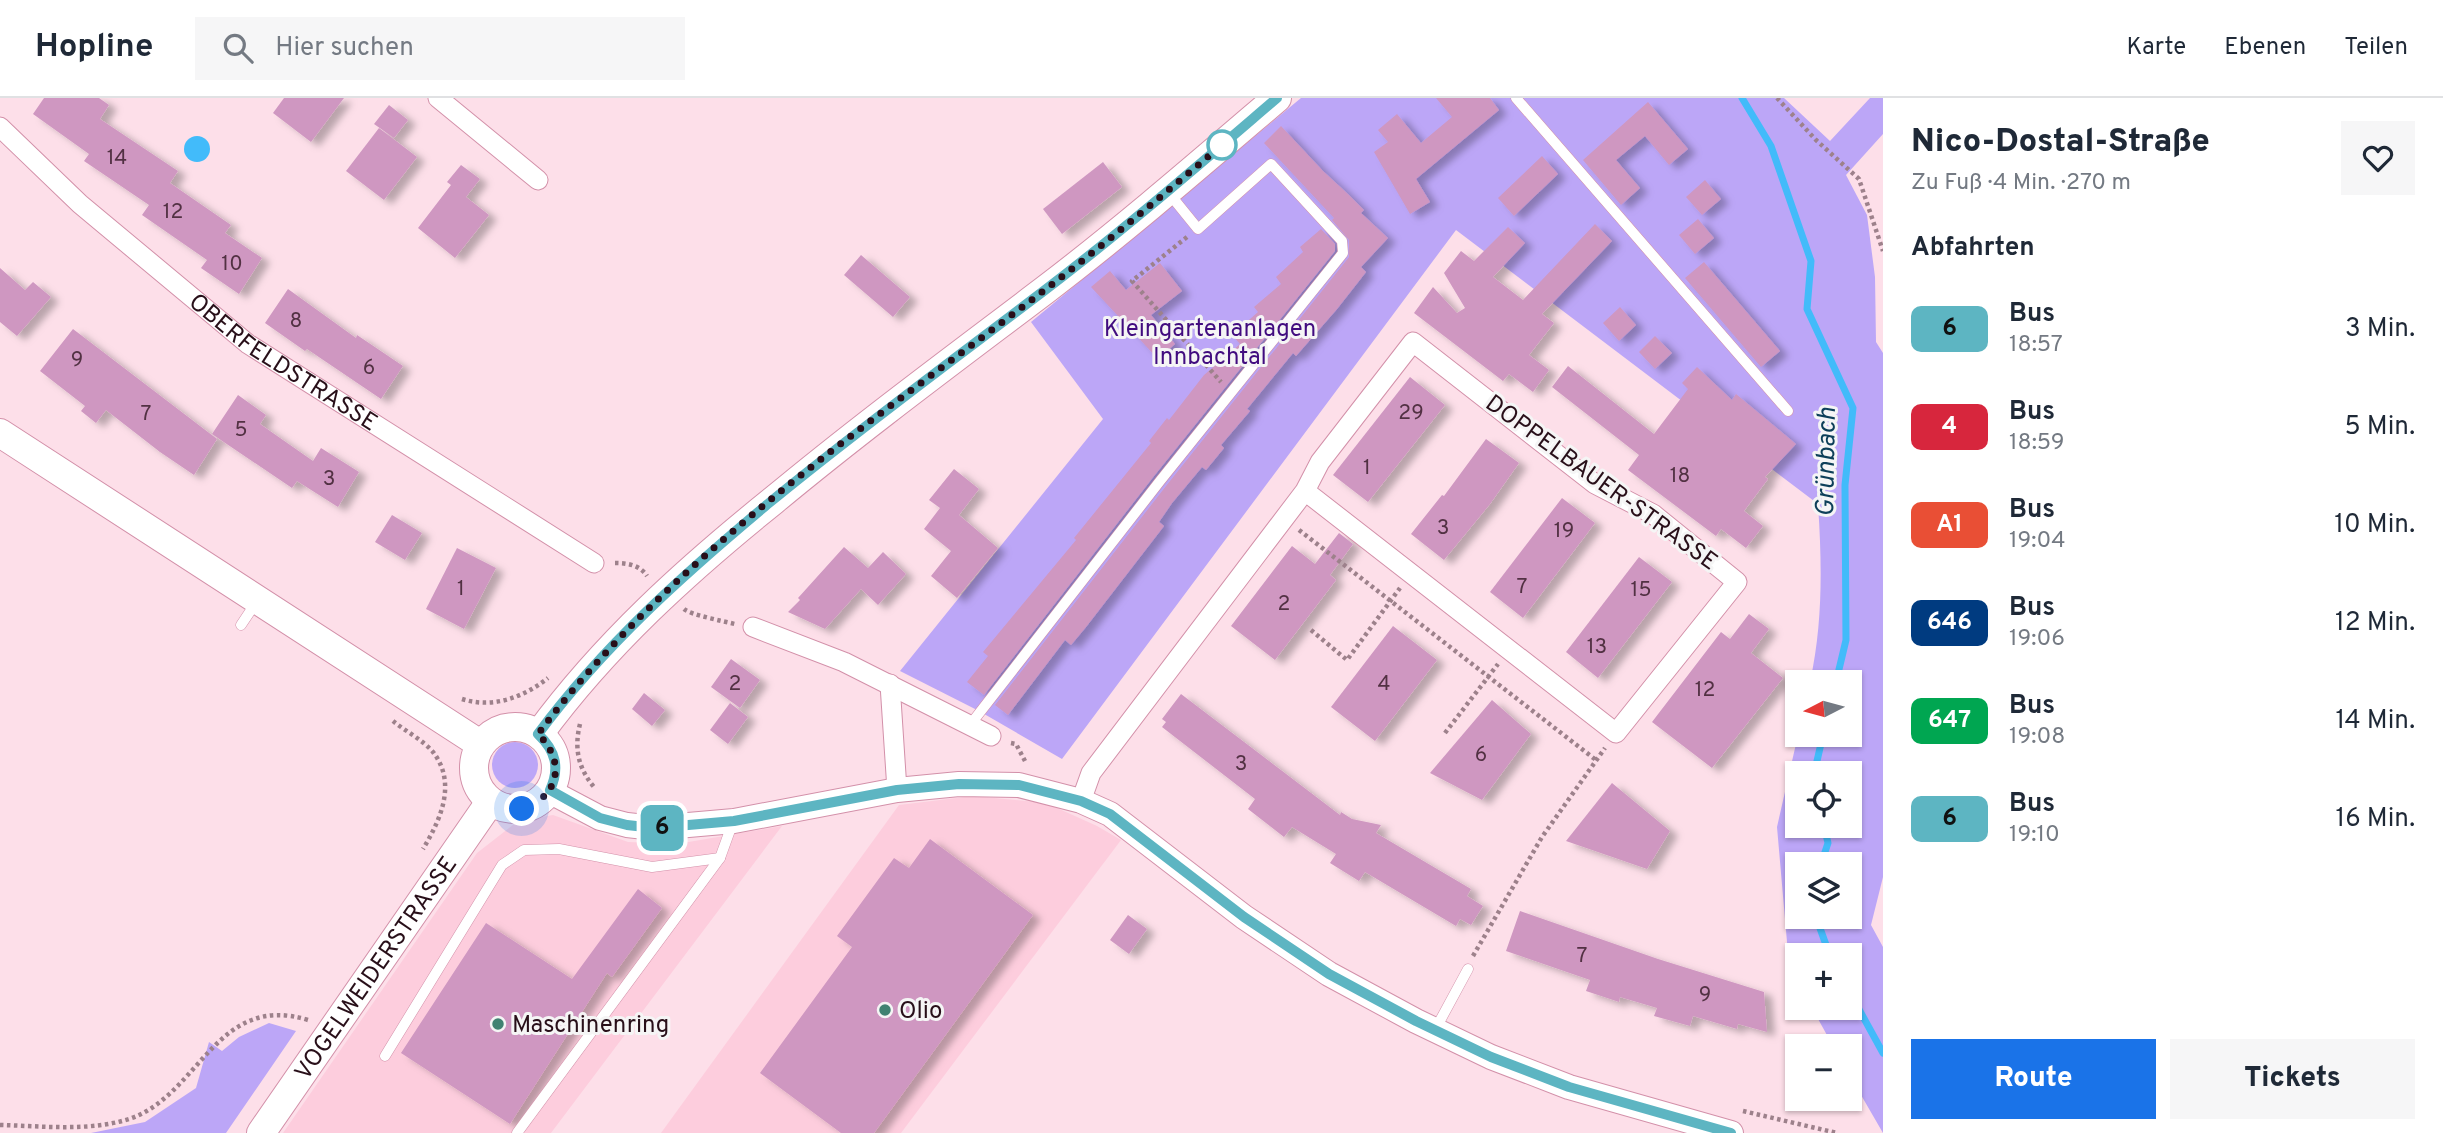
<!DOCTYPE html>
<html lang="de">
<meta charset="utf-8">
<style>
:root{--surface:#fff;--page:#f6f6f7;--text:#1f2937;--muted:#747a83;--line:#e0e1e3;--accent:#1a73e8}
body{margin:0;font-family:Overpass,sans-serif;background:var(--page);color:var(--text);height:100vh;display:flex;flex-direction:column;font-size:26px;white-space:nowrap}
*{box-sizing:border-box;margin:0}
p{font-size:23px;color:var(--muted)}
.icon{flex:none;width:38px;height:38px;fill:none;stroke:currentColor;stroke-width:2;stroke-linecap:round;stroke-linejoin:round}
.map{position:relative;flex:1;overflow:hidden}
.side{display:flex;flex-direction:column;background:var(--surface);width:560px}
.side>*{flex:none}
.badge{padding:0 14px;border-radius:10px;font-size:24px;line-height:46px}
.needle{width:46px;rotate:264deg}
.tools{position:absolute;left:1785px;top:572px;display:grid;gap:14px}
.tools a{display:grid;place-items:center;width:77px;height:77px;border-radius:0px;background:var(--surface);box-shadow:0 2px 5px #0004;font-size:35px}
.you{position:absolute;width:35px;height:35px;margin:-18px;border:5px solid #fff;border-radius:50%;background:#1a73e8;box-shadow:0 0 0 10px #1a73e833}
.map>.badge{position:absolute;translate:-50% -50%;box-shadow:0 0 0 4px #fff}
h2{padding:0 28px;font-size:26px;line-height:63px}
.round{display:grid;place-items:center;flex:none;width:74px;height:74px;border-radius:0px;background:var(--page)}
.summary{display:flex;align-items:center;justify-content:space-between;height:119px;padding:0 28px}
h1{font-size:33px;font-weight:800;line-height:52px}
.primary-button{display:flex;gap:14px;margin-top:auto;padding:14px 28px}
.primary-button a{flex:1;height:80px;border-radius:0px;background:var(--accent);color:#fff;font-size:28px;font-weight:800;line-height:80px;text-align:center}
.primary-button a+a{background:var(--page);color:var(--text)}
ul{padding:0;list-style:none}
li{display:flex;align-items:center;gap:21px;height:98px;padding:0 28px}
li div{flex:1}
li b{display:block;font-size:26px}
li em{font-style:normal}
li .badge{min-width:77px;font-weight:700;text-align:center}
header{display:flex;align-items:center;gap:42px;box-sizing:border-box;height:98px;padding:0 35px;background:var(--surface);border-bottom:2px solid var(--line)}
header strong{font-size:33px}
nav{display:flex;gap:38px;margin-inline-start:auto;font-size:24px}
.search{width:490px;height:63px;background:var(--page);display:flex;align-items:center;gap:18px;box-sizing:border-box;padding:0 24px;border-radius:0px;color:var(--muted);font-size:26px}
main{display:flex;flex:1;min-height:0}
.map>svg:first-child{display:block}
</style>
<header>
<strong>Hopline</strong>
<div class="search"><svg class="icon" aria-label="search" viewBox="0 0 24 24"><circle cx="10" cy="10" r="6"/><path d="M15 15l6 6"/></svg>Hier suchen</div>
<nav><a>Karte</a><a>Ebenen</a><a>Teilen</a></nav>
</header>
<main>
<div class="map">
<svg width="1883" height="1035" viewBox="0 0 1883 1035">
<defs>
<filter id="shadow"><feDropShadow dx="8" dy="4.5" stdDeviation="3.5" flood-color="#0004"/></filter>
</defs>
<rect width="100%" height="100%" fill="#fddfe9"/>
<g fill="#fdcddd">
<polygon points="973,698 1046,705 1097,728 1121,742 901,1035 661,1035 899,707"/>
<polygon points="553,717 628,744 677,746 782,728 551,1035 283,1035 477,755 518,723"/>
</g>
<g fill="#bca6f7" fill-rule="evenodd">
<path d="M1301 0H1784L1830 43 1870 0H1883V36L1846 77 1867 117 1875 179 1876 244 1883 255V779L1871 827 1883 849V1035L1850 978V948H1833L1812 910H1850V858H1797V883L1789 867 1777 729 1798 637H1850V584H1810C1823 525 1822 466 1818 406L1456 132 1062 661 979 613 900 573 1103 321 1031 224ZM1797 676H1850V728H1797ZM1797 766H1850V819H1797Z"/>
<circle cx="515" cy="667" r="23"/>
<polygon points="269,925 296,933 226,1035 68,1035 91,1035 145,1024 196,990 209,944 222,953 239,939"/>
</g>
<circle fill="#42bbfa" cx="197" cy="51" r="13"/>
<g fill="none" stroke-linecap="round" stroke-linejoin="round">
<g stroke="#42bbfa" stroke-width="7">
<polyline points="1742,0 1771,48 1811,163 1807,211 1853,310 1845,387 1846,542 1836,584"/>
<polyline points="1814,676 1823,637"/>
<polyline points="1821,766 1828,745 1824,728"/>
<polyline points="1816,819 1830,858"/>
<polyline points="1850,895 1883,955"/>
</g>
</g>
<g fill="#cf97c1" filter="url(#shadow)">
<polygon points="44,0 99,0 109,7 100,21 178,73 170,85 231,127 225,135 262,160 239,196 201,170 207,162 142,117 149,107 84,63 89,56 33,16"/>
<polygon points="284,0 344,0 311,44 273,15"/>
<polygon points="1436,0 1490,0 1499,12 1416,81 1430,104 1410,116 1374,54 1388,44 1378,32 1397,16 1421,45 1452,19"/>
<polygon points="1648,4 1688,51 1669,67 1645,38 1616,62 1640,90 1621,107 1583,62"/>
<polygon points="389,7 408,22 394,40 374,26"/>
<polygon points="1281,28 1323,73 1349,97 1364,112 1361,115 1388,140 1361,169 1366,174 1337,211 1296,258 1293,255 1247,311 1250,313 1221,347 1224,350 1206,372 1202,369 1172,405 1159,424 1164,428 1086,529 1071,547 1065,542 1008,617 995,607 1166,388 1349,159 1349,142 1332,122 1334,120 1264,45"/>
<polygon points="379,30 417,59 384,102 346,73"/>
<polygon points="1542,58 1558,76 1514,118 1498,100"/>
<polygon points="1103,64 1122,89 1062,136 1043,111"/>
<polygon points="461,67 480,81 466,99 489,117 455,160 418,130 451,87 447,84"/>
<polygon points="1705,82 1721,101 1702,117 1686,99"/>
<polygon points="1698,121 1714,140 1695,156 1679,137"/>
<polygon points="1595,126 1612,143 1542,216 1554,225 1529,257 1549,272 1533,294 1509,276 1503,283 1414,215 1433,189 1457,215 1465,210 1444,175 1461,153 1474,163 1508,129 1525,145 1493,179 1523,202"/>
<polygon points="1321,131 1335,146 1335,153 1154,378 984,597 967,584 988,558 983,554 1076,442 1074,440 1151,345 1149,343 1167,320 1169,322 1204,277 1240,246 1232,237 1258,214 1254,209 1281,186 1276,179 1303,154 1300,149"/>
<polygon points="861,157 910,199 893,219 844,177"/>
<polygon points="1704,164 1780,253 1761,269 1685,180"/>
<polygon points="1160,165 1182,193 1151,217 1175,246 1158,261 1091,189 1110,173 1126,192"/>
<polygon points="0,170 25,192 33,184 51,199 17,238 0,224"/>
<polygon points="288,191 356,240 357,237 403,268 381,301 307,251 305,253 265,225"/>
<polygon points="1620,209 1636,227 1619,243 1603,225"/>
<polygon points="73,231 217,341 194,377 160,354 106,312 96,325 81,313 85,308 40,273"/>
<polygon points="1655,238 1672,255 1655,271 1639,254"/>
<polygon points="1568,268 1654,336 1688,291 1682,285 1697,269 1732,302 1736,296 1796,346 1765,379 1768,381 1744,413 1763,428 1746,450 1721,431 1716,438 1628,372 1639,357 1552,289"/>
<polygon points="1410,279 1445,307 1368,404 1333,377"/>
<polygon points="238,297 266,317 260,326 313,363 321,350 359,374 338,409 297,383 292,390 212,336"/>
<polygon points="1486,341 1519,365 1490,406 1444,462 1411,436 1442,397 1444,398"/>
<polygon points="954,371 979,391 959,417 998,450 957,500 931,478 951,453 924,431 940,410 929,402"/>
<polygon points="1562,400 1595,425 1523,520 1490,494"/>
<polygon points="392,417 422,435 405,462 375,444"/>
<polygon points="1339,435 1353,446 1330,477 1336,482 1275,562 1231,528 1292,448 1315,466"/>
<polygon points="844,449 868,470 883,454 906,476 878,507 861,491 825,531 788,514 800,502 798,500"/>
<polygon points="457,450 496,470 464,531 426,511"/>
<polygon points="1639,459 1672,484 1598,580 1566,554"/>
<polygon points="1749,516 1769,531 1751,555 1783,580 1712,670 1652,624 1721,534 1730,541"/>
<polygon points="1393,528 1437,562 1375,643 1331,609"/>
<polygon points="731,561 760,582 740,610 711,589"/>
<polygon points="644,595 665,612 652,628 632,611"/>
<polygon points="1181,596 1340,717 1341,714 1352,721 1381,727 1376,735 1471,791 1467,798 1483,808 1471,827 1460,821 1456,828 1365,774 1359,783 1330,765 1336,756 1292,729 1284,739 1248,711 1255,701 1162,629 1166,624 1162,621"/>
<polygon points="1492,602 1531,636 1482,702 1430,675"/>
<polygon points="730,605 748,619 728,646 710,632"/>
<polygon points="1612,685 1670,733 1647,771 1566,743"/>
<polygon points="930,741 1033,817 874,1035 841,1035 760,975 852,849 837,838 894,760 909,770"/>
<polygon points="638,791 662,810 612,879 607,875 510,1026 401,955 486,825 572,881"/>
<polygon points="1520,813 1658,861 1764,894 1767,934 1738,926 1737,931 1693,918 1690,928 1654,918 1657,910 1620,899 1619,904 1586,893 1590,882 1506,853"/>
<polygon points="1128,817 1147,831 1129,856 1110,842"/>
</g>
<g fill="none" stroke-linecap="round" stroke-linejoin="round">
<defs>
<g id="service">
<polyline points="1516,0 1788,313"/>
<polyline points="241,527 257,503"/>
<polyline points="970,627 1160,383 1343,155 1342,143 1271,66 1198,131 1168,94"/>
<polyline points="1435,932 1468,871"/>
<polyline points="385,958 502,767 524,752 559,751 652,769 720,760"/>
<polyline points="517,1035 720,760 733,724"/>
</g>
<g id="minor">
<polyline points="438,0 538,82"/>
<path id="s1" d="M0 29 80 106 248 246 594 465"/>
<polyline points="753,529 844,564 991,638"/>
<polyline points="890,586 897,692"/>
<polyline points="1081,703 1091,675 1305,393 1320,364 1413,244 1595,386 1653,416 1737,484 1616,635 1305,393"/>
</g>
<polyline id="tertiary" points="549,693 600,720 627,727 654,730 734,723 897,692 959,686 1019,687 1081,703 1110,716 1244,819 1329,876 1416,923 1491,959 1569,989 1731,1035"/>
<g id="secondary">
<polyline points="0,335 480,646"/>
<circle cx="515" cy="670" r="41"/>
<path d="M539 636C605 546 687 472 774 402 862 329 954 261 1045 192 1125 131 1201 65 1277 0"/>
<path id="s2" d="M261 1035 490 704"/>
</g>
</defs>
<use href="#service" stroke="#d390a9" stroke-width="11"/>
<use href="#minor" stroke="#d390a9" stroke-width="21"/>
<use href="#tertiary" stroke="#d390a9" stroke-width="26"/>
<use href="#secondary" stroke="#d390a9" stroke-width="30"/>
<g stroke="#9d818b" stroke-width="4.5" stroke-dasharray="3.5 3.5" stroke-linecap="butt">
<polyline points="1777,0 1816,42 1859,81 1883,153"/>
<polyline points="1187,139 1132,183 1221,284"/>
<polyline points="1299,432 1596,662"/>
<path d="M615 465C627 465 640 467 647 478"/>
<path d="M684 511C691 517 723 523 735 526"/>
<polyline points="1311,532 1347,562 1400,490"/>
<path d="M462 601C493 611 524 599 548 580"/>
<path d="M393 623C405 633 423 642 433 654 457 685 441 721 423 751"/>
<path d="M580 626C574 650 578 670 594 689"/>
<polyline points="1445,635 1498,566"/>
<polyline points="1011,645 1016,646 1025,663"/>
<polyline points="1473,858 1542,739 1605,650"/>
<polyline points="1743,1013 1837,1035"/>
<path d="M0 1027C44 1028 91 1034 132 1020 200 995 217 894 308 922"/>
</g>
<use href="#service" stroke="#fff" stroke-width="10"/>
<use href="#minor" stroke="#fff" stroke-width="19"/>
<use href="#tertiary" stroke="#fff" stroke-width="24"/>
<use href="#secondary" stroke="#fff" stroke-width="28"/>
</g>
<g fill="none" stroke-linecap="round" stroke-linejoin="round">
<defs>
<path id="line" d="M1277 0C1201 65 1125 131 1045 192 953 262 859 331 769 405 685 475 604 547 538 636 556 653 560 670 550 692L600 720 627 727 654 730 734 723 897 692 959 686 1019 687 1081 703 1110 716 1244 819 1329 876 1416 923 1491 959 1569 989 1731 1035"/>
</defs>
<use href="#line" stroke="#fff" stroke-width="16"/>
<use href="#line" stroke="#5db5c2" stroke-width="10"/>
<path stroke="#280f19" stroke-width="7" stroke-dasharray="0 12.6" d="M522 711C560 698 566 663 538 636 671 458 871 325 1046 191 1106 145 1164 96 1222 47"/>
</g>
<circle fill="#fff" stroke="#5db5c2" stroke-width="3.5" cx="1222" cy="47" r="14"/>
<g fill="#408272" stroke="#f5f5f5" stroke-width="2.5">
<circle cx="885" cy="912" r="7"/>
<circle cx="498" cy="926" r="7"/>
</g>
<g text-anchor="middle" stroke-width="6" stroke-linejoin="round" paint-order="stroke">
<g font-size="21" fill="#523143">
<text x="117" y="66">14</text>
<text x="173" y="120">12</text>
<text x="232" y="172">10</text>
<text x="296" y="229">8</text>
<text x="77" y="268">9</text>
<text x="369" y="276">6</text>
<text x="1411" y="321">29</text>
<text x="146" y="322">7</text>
<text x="241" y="338">5</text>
<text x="1367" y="376">1</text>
<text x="1680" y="384">18</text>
<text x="329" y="387">3</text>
<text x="1443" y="436">3</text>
<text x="1564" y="439">19</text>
<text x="1522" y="495">7</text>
<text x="461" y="497">1</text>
<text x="1641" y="498">15</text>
<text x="1284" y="512">2</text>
<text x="1597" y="555">13</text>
<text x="735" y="592">2</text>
<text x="1384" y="592">4</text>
<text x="1705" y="598">12</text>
<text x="1481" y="663">6</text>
<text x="1241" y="672">3</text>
<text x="1582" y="864">7</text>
<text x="1705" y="903">9</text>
</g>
<g font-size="24" fill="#410c7f" stroke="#f5f5f5">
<text x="1210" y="238">Kleingartenanlagen<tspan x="1210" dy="28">Innbachtal</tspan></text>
</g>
<g font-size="24" fill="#280f19" stroke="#f5f5f5">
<text dy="8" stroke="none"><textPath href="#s1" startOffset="369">OBERFELDSTRASSE</textPath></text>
<text transform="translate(1602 384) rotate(36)" y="8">DOPPELBAUER-STRASSE</text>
<text dy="8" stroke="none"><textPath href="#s2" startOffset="201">VOGELWEIDERSTRASSE</textPath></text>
</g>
<g font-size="24" fill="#280f19" stroke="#f5f5f5" text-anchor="start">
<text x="899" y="920">Olio</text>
<text x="512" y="934">Maschinenring</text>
</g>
<g font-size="26" font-style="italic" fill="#0d3f59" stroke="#f5f5f5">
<text transform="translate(1825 364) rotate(-89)" y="9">Grünbach</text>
</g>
</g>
</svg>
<div class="tools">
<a><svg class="needle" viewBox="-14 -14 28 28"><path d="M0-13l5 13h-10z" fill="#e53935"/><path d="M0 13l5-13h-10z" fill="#747a83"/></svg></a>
<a><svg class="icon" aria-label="locate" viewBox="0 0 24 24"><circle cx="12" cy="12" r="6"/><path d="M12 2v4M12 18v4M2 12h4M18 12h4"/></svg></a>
<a><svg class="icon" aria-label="layers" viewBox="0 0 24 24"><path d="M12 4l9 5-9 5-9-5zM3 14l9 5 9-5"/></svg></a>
<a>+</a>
<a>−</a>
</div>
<div class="you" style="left:522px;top:711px"></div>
<b class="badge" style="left:662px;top:730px;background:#5db5c2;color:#111">6</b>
</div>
<section class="side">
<div class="summary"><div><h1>Nico-Dostal-Straße</h1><p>Zu Fuß · 4 Min. · 270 m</p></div><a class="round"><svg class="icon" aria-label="heart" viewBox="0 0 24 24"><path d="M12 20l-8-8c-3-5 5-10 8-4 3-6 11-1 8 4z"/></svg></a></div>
<h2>Abfahrten</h2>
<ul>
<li><span class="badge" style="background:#5db5c2;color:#111">6</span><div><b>Bus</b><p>18:57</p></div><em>3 Min.</em></li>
<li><span class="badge" style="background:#d7263d;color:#fff">4</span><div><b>Bus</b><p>18:59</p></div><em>5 Min.</em></li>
<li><span class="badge" style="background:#e94f35;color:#fff">A1</span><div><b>Bus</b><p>19:04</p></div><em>10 Min.</em></li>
<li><span class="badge" style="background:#003b80;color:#fff">646</span><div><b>Bus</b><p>19:06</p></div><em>12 Min.</em></li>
<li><span class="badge" style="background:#00a651;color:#fff">647</span><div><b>Bus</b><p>19:08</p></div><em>14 Min.</em></li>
<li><span class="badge" style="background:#5db5c2;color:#111">6</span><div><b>Bus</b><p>19:10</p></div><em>16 Min.</em></li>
</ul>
<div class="primary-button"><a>Route</a><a>Tickets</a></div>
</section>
</main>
